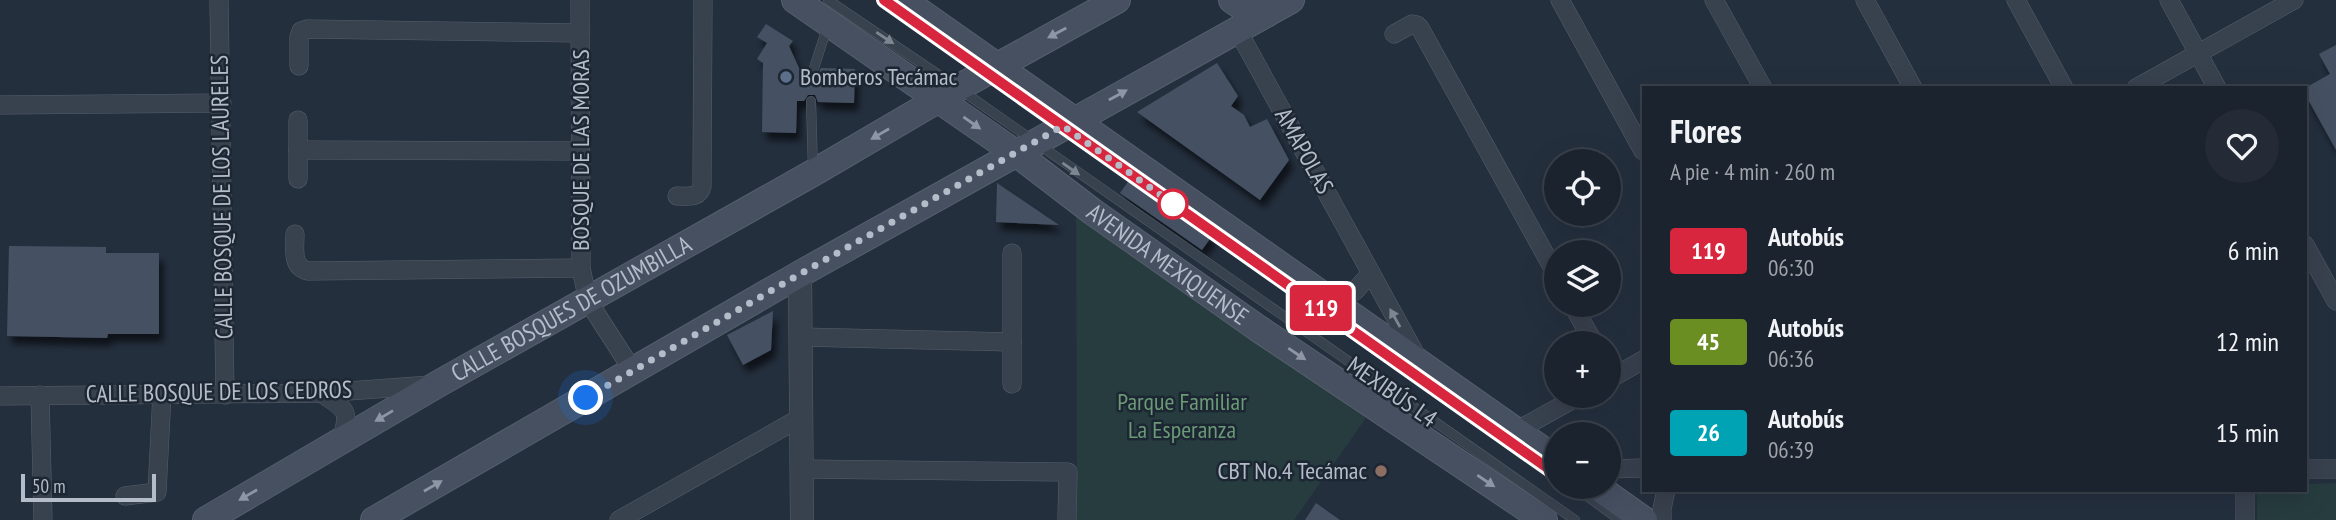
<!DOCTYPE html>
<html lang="es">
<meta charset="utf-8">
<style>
:root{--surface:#1b232e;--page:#242b36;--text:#f1f3f6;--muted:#a0a4aa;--line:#39404a}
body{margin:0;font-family:"PT Sans Narrow",sans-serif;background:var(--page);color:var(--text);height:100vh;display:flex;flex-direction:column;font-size:26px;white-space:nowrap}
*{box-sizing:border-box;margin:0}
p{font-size:23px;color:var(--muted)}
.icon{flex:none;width:38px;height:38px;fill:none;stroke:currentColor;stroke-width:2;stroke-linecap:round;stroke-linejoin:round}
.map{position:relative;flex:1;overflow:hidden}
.details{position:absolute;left:1642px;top:86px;width:665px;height:406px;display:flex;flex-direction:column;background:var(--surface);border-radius:0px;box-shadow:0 7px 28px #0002,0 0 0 2px var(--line)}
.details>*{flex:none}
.badge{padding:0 14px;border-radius:5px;font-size:24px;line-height:46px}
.fabs{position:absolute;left:1544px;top:149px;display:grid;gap:14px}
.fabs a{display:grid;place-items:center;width:77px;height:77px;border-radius:50%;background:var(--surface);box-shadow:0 7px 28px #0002,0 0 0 2px var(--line);font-size:35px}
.scale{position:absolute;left:21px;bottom:18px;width:135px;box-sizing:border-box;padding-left:7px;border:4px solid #b4bcc9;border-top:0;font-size:19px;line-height:24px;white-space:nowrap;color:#b4bcc9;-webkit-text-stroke:5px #1d2633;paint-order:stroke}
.you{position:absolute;width:35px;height:35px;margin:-18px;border:5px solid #fff;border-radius:50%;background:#1a73e8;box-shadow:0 0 0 10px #1a73e833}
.map>.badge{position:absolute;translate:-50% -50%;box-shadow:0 0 0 4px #fff}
.round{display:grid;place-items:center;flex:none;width:74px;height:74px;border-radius:37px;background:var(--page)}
.overview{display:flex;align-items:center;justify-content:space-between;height:119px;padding:0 28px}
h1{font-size:33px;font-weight:700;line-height:52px}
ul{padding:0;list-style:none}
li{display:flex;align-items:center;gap:21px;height:91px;padding:0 28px}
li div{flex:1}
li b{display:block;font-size:26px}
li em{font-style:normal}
li .badge{min-width:77px;font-weight:700;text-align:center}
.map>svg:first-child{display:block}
</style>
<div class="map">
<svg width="2336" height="520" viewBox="0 0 2336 520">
<defs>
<filter id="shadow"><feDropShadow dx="4.5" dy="8" stdDeviation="3.5" flood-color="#0009"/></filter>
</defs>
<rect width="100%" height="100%" fill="#242f3e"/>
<g fill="#263c3f">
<polygon points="1076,212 1366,418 1294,520 1077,520"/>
<polygon points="2336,483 2336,520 2257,520 2257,490 2305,490 2305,484"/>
</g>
<g fill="#455162" filter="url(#shadow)">
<polygon points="766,24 793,41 789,46 799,68 807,68 811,74 818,74 821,68 855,69 854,103 818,102 815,95 808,95 804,101 797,101 796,133 762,132 763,63 757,59 767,43 757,37"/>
<polygon points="2336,45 2336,150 2305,94 2305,88 2330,74 2319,54"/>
<polygon points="1217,63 1238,96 1231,106 1244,115 1250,127 1267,119 1289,160 1260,200 1137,112"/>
<polygon points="1130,179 1212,236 1202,250 1120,193"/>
<polygon points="997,183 1059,225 996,222"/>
<polygon points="9,246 106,247 106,253 159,253 159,334 108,334 107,338 7,336"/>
<polygon points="773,311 771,350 743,365 727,335"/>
<polygon points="1316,503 1340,520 1305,520"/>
</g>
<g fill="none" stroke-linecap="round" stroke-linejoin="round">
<defs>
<g id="service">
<polyline points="828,0 958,88 1575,520"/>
<polyline points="884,0 900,11"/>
<polyline points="814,68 827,28"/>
<polyline points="811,101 813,170"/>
<polyline points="1573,486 1620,520"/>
</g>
<g id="minor">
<polyline points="219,0 225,395"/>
<polyline points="580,0 581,268 588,301 633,371"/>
<polyline points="1560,0 1643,151"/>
<polyline points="1714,0 1763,88"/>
<polyline points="1865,0 1913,88"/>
<polyline points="2016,0 2064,88"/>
<polyline points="2169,0 2217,88"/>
<polyline points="1237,29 1417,357"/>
<polyline points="1394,34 1412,24 1417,25 1420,28 1556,274"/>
<polyline points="299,66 299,37 301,31 307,29 580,33"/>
<polyline points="2136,88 2294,0"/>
<polyline points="0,105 222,103"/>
<polyline points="298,120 298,179"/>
<polyline points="298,150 579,151"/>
<path d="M677 196C688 196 699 199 702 186L703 0"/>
<path d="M295 234C295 249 291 267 308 271L581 268"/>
<polyline points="2305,245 2336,301"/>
<polyline points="1012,253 1012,384"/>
<polyline points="1333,301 1355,291 1371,273"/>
<polyline points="1572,304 1594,343"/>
<polyline points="801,337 1012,342"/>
<polyline points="1608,380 1643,360"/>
<path d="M321 393C348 411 350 410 341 442"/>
<polyline points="40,395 43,520"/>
<polyline points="0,396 321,393 430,385"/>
<polyline points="1516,431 1579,396"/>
<polyline points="802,469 1068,472 1067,520"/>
<polyline points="1608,469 1643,468"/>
<polyline points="2305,469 2336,469"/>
<polyline points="2245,490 2245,520"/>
<polyline points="125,496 157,492 162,394"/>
<polyline points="619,520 800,418"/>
<polyline points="1662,520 1662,509 1666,490"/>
</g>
<polyline id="tertiary" points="800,274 802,520"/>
<g id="secondary">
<path id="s1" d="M795 0 1017 154 1093 212 1259 329 1544 520"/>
<polyline points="903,0 1556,459"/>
<polyline points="1232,0 1248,11 1266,14"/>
<polyline points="1596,486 1644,520"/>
<path id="s2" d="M206 520 438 384 813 173 958 88 1117 0"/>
<polyline points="374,520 800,274 1291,0"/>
</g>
</defs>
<use href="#service" stroke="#565f6c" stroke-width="10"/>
<use href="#minor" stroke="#565f6c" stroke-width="19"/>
<use href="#tertiary" stroke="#565f6c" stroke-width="24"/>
<use href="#secondary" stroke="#565f6c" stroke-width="28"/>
<use href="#service" stroke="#38414e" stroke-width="9"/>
<use href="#minor" stroke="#38414e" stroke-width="18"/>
<use href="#tertiary" stroke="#38414e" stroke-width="23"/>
<use href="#secondary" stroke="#465061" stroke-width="26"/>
</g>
<defs><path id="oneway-solid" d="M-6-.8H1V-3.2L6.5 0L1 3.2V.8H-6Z" transform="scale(1.75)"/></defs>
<g fill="#8e96a5">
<use href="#oneway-solid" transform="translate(1057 33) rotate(152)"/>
<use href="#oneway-solid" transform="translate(1118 95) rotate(-29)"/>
<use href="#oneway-solid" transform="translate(972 123) rotate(35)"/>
<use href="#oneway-solid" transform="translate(880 134) rotate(150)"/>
<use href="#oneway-solid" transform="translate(1297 354) rotate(34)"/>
<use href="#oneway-solid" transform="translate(384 416) rotate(149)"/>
<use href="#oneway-solid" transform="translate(1486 481) rotate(34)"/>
<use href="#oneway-solid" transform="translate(433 486) rotate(-30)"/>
<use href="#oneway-solid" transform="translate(248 495) rotate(150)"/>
</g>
<g fill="#7c8592">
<use href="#oneway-solid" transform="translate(885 38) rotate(34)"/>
<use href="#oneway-solid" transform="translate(1071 169) rotate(35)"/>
<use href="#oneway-solid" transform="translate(1395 318) rotate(-119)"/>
</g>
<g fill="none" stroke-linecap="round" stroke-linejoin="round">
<defs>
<polyline id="line" points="884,0 1556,474"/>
</defs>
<use href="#line" stroke="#fff" stroke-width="16"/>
<use href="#line" stroke="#d7263d" stroke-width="10"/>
<polyline stroke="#b4bcc9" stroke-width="7" stroke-dasharray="0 12.6" points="586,398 800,274 1063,126 1175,205 1173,204"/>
</g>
<circle fill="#5c6f8a" stroke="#1d2633" stroke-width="2.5" cx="786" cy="77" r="7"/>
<circle fill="#fff" stroke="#d7263d" stroke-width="3.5" cx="1173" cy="204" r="14"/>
<circle fill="#8d6e63" stroke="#1d2633" stroke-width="2.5" cx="1381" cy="471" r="7"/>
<g text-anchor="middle" stroke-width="5" stroke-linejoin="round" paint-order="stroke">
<g font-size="24" fill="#b4bcc9" stroke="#1d2633" text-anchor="start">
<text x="800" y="85">Bomberos Tecámac</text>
<text x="1367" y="479" text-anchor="end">CBT No.4 Tecámac</text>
</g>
<g font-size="24" fill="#b4bcc9" stroke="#1d2633">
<text transform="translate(581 150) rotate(-90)" y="8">BOSQUE DE LAS MORAS</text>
<text transform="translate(1304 151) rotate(61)" y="8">AMAPOLAS</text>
<text transform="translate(222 197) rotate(-91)" y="8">CALLE BOSQUE DE LOS LAURELES</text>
<text dy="8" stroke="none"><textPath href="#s1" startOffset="457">AVENIDA MEXIQUENSE</textPath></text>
<text dy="8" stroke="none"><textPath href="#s2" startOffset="422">CALLE BOSQUES DE OZUMBILLA</textPath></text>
<text transform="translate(219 392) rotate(-1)" y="8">CALLE BOSQUE DE LOS CEDROS</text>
<text transform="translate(1392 392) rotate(35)" y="8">MEXIBÚS L4</text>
</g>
<g font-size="24" fill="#6b9a76" stroke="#1d2633">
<text x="1182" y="410">Parque Familiar<tspan x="1182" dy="28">La Esperanza</tspan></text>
</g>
</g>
</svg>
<div class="fabs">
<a><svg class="icon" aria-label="locate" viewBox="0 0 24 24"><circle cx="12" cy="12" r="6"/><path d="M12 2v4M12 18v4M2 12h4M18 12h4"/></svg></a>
<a><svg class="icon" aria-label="layers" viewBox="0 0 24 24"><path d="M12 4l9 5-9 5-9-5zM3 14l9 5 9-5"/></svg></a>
<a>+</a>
<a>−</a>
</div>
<div class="scale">50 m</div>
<div class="you" style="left:586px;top:398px"></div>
<b class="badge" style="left:1321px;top:308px;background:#d7263d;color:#fff">119</b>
<section class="details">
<div class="overview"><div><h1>Flores</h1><p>A pie · 4 min · 260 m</p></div><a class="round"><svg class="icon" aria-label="heart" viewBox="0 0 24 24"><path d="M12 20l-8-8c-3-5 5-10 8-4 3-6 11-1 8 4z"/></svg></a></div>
<ul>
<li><span class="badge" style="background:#d7263d;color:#fff">119</span><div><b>Autobús</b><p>06:30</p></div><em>6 min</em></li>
<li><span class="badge" style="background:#6b8e23;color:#fff">45</span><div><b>Autobús</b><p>06:36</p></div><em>12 min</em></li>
<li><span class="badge" style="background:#00a3b4;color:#fff">26</span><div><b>Autobús</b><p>06:39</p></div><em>15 min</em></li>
</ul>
</section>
</div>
